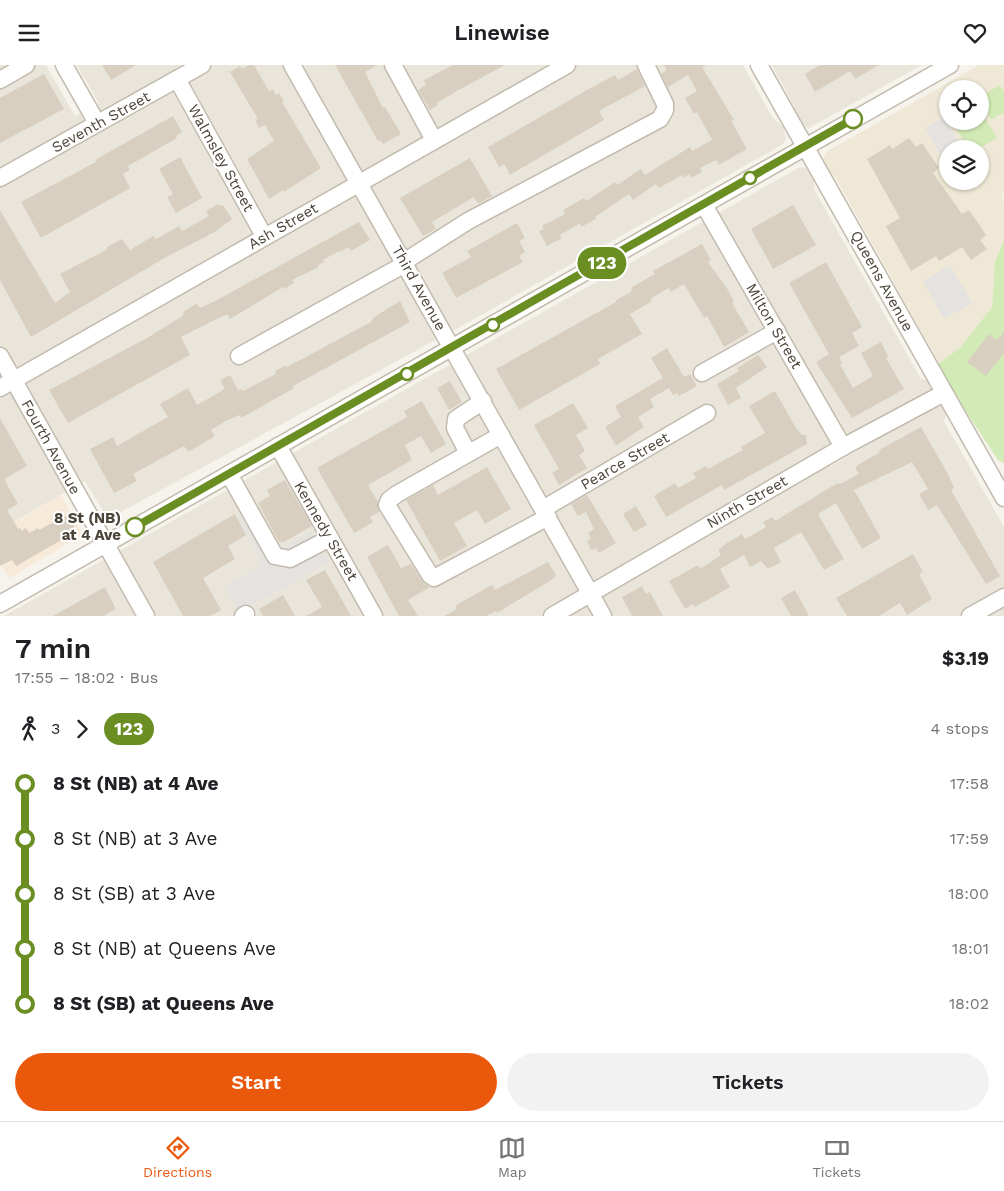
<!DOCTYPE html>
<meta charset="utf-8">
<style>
:root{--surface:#fff;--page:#f2f2f2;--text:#202124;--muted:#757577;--line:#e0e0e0;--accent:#ea580c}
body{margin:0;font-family:"Work Sans",sans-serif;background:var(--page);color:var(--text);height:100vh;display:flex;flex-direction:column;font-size:19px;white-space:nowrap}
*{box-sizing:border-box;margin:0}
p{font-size:16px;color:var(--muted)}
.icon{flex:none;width:28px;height:28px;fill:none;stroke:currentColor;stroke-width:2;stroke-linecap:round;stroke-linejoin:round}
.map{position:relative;height:551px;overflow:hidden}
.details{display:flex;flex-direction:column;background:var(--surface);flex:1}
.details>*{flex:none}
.badge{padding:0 10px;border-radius:16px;font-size:18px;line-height:32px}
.fabs{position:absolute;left:939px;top:15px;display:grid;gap:10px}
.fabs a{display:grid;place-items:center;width:50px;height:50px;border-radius:50%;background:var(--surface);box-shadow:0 1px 4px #0004;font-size:25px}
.map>.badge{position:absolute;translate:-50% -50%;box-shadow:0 0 0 2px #fff}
.legs{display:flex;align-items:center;gap:8px;height:55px;padding:0 15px;font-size:16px}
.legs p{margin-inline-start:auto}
.head{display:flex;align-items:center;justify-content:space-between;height:85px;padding:0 15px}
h1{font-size:28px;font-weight:600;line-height:38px}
.button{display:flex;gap:10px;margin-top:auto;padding:10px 15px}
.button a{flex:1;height:58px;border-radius:30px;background:var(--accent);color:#fff;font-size:20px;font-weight:600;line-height:58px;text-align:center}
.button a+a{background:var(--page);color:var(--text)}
ul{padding:0 15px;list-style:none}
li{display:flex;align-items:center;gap:18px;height:55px;font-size:19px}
li i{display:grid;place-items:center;width:8px;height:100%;margin:0 6px;background:currentColor}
li i::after{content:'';width:12px;height:12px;margin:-6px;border:4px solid;border-radius:50%;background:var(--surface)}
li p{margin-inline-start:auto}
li:first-child i{background:linear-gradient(#0000 50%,currentColor 0)}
li:last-child i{background:linear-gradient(currentColor 50%,#0000 0)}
header{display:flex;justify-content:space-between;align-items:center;height:65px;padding:0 15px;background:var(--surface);font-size:22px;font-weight:600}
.menu{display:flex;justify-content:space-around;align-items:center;height:70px;border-top:1px solid var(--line);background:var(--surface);font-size:14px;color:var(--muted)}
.menu a{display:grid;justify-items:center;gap:2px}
.menu .active{color:var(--accent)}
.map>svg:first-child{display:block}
</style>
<header><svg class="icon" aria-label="menu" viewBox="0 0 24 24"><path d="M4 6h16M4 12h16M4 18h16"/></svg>Linewise<svg class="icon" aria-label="heart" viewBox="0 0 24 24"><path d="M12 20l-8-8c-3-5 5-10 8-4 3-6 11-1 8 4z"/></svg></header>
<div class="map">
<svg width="1004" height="551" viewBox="0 0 1004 551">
<rect width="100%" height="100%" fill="#f6f3ec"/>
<g fill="#eae5da">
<polygon points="0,0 46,0 75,51 99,39 77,0 743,0 772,52 783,62 786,74 783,79 773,85 474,254 108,454 85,416 15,456 17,460 0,470"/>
<polygon points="772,0 922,0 809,63 801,60 795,50 794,41"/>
<polygon points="800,102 806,103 809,107 814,115 814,124 921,314 929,316 932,324 821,390 831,401 934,342 943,341 946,350 944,356 1004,462 1004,551 4,551"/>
</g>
<polygon fill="#f7ead8" points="61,430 83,470 9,513 0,498 0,470 17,461 15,457"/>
<path fill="#efe8d6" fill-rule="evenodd" d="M979 0H1004V128L1002 131 1004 139V175L995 197 992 242 960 283 939 298 835 112 828 109 822 97 826 87ZM948 24H980V56H948ZM948 84H980V116H948Z"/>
<g fill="#d2eab5">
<polygon points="1000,20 1004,27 1004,47 991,55 980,32"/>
<polygon points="980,44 997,73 978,84 968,84 952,56 980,56"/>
<polygon points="1004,175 1004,398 998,395 965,345 960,343 940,310 939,298 960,283 992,242 995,197"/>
</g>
<g fill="#e5e3e0">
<polygon points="944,52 962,84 948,84 947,102 925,63"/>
<polygon points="950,200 972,238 944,254 923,216"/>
<polygon points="251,444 275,486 312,466 329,497 239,547 224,521 263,499 237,452"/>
</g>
<g fill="#d8cfc1">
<polygon points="102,0 136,0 111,15"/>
<polygon points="249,0 254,0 269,26 273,24 276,30 279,28 284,36 282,37 321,103 284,127 283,125 269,134 247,94 274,76 265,60 259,63 255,55 258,54 230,7 240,1 242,4"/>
<polygon points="335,0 377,0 365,7 383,43 385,42 401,69 383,79 380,75 378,76"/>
<polygon points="453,0 505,0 457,26 437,38 438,40 430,45 418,25 426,20 424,15"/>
<polygon points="664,0 706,0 702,2 734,55 731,56 747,84 719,100 716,95 700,103 702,107 691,113 689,109 684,113 682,110 659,123 656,119 633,135 629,129 595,152 596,154 581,162 580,158 560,170 562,173 547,181 539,166 544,164 542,161 565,149 563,145 584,133 586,136 615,117 617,120 641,104 645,110 690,82 692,86 712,75 697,47 694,49 685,33 697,26 688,10 668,22 661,9 667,5"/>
<polygon points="820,0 879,0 855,14 850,6 815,27 805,9"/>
<polygon points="637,4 645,21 599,46 604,55 510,110 504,99 499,102 488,82 587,25 615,10 618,15"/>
<polygon points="44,9 64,44 0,78 0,33"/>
<polygon points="173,51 182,67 176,71 177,73 128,101 130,105 123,109 130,123 41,173 21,137 96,97 95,95"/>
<polygon points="909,73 916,82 922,78 939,103 933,108 962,149 969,145 986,170 980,175 987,184 971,195 962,182 939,196 936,191 911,206 886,161 900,153 867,94 890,80 892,84"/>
<polygon points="180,92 202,133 176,148 167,132 173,129 159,104"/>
<polygon points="470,93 492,131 478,139 474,132 432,157 436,164 423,171 400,133"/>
<polygon points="218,139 220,141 223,140 232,154 213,168 166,192 31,272 0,215 0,145 55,238 70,227 60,209 108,184 107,182 122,174 130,185 153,171 156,174 179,161 182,166 209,151 206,146"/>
<polygon points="793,140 816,180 773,204 751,164"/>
<polygon points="359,157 370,175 351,186 348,182 340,187 339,186 323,195 324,197 318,200 319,202 292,215 294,218 284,224 283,222 230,254 228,250 225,250 181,272 190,290 68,358 49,325 147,273 184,250 183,247 194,240 197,239 200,243 217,235"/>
<polygon points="517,158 525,173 519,176 525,187 519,191 523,197 456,233 442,208 471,192 467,186"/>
<polygon points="702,179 711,195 708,197 728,225 734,236 732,238 749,267 724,282 707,251 704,253 684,219 671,227 669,223 653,232 651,234 652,236 630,249 642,269 598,294 600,299 519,345 496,304 616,237 616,235 631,227 632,222 655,209 653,206"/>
<polygon points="826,197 862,262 852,268 859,281 839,292 842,298 840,299 853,323 873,311 861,288 881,277 888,291 886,293 904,324 852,353 816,297 829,289 789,218"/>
<polygon points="400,236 410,257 293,321 294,323 241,353 240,350 226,356 211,365 215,371 188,387 184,381 133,409 137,416 114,428 90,384 113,372 117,381 168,352 160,339 188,323 197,340 225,324 220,315 230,310 238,325 241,324 243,326 276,309 275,306 286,300 287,302 371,257 374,252"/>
<polygon points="1004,267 1004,288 986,311 967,297 989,269 997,275"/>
<polygon points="667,283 684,312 690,309 697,321 679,331 677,328 673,330 669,323 650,334 654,342 638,352 644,362 617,380 615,379 605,362 621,352 615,341 663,313 651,293"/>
<polygon points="758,290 767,302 736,323 741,333 728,340 717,319 739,306 737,303"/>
<polygon points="450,316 462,337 449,345 437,323"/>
<polygon points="775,326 796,363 802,370 806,370 807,379 724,425 722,420 666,452 654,431 675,418 678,423 696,413 693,408 706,401 708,404 743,385 741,382 765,368 749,341"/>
<polygon points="422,336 446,379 431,388 421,371 405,380 412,395 368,420 378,437 379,447 370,452 373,457 354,468 317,403 407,352 404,346"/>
<polygon points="573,338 588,363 576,370 585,386 579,390 587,403 559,420 552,408 559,404 534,360"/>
<polygon points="0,353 27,401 4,414 18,439 7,445 18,464 20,463 22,466 26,463 29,468 38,463 39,465 67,450 77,466 16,501 12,495 0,501"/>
<polygon points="921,362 948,409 954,423 951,425 1000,511 986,519 937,440 928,445 919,429 928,424 912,397 854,425 881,473 879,474 862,484 836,438 818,449 844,494 824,505 801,467 774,483 781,497 768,504 761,496 750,502 744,490 720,504 730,522 695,542 693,539 685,544 669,516 698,500 700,504 721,490 718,485 723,482 722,481 742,469 745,474 766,462 763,457 773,452 775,456 836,419 842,418 859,409 855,403 858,400 880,387 879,385"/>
<polygon points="487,402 511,444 485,459 477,445 454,458 467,481 440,496 406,435 433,420 438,430"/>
<polygon points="285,415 312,461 282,478 281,476 279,477 258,438 270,431 267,425"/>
<polygon points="587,430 616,478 599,488 596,483 591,485 587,476 591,474 588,468 594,464 586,447 578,451 571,439"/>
<polygon points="636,441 647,460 634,467 623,449"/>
<polygon points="235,449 246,470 228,481 235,494 203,513 221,545 210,551 183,551 153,497"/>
<polygon points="388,480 401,503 411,499 422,516 430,522 408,535 418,551 399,551 367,492"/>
<polygon points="913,489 923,507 919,509 932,534 907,550 900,538 879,551 847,551 836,533"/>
<polygon points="548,497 556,510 553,514 497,548 496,546 486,551 444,551 457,544 455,541 458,539 492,520 495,525"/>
<polygon points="325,505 351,551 306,551 322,542 306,515"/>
<polygon points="642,521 646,529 650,527 663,551 632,551 622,532"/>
<polygon points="105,522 116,544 103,551 53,551"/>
<polygon points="795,525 809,551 791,551 781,533"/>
<polygon points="283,530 295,551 263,551 259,544"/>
</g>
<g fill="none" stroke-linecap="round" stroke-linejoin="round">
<defs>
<g id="minor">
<polyline points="64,0 97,58"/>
<polyline points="292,0 603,551"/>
<polyline points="393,0 434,75"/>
<polyline points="759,0 1004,433"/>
<polyline points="177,14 264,171"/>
<polyline points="0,15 26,0"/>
<polyline points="0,113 202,0"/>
<polyline points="704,140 843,382"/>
<polyline points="0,291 146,551"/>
<polyline points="239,291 405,199 410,193 468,156 660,54 665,45 665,39 646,0"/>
<polyline points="702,308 777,266"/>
<polyline points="0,323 567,0"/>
<polyline points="501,370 397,429 389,435 387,440 430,510 434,513 548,452"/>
<polyline points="278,381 374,551"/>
<polyline points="468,388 455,363 456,354 483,336"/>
<polyline points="229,409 275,491 290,494 330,473"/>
<polyline points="543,444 707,348"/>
<polyline points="0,539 950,0"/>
<polyline points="243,551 246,549"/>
<polyline points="552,551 843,382 944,328"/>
<polyline points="970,551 1004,532"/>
</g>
</defs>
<use href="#minor" stroke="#c2bbae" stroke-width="19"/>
<use href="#minor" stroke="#fff" stroke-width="16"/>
</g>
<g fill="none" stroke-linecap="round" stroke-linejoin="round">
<defs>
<polyline id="line-1" points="135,462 853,54"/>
</defs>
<use href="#line-1" stroke="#fff" stroke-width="11"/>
<use href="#line-1" stroke="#6b8e23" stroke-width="8"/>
</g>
<g fill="#fff" stroke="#6b8e23" stroke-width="2.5">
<circle cx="853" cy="54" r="9"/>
<circle cx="750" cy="113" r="6"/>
<circle cx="493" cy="260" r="6"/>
<circle cx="407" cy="309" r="6"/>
<circle cx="135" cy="462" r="9"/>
</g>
<g text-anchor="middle" stroke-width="4" stroke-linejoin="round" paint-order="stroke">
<g font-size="15" fill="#4b4439" stroke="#fff">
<text transform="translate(101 57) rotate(-29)" y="5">Seventh Street</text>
<text transform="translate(221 93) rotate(61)" y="5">Walmsley Street</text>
<text transform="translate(283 161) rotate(-30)" y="5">Ash Street</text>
<text transform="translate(882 216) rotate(61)" y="5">Queens Avenue</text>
<text transform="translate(419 223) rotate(61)" y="5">Third Avenue</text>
<text transform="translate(774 261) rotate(60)" y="5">Milton Street</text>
<text transform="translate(51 382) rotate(61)" y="5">Fourth Avenue</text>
<text transform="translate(625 396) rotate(-30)" y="5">Pearce Street</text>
<text transform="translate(747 437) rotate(-30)" y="5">Ninth Street</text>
<text transform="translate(326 466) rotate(60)" y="5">Kennedy Street</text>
</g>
<g font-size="15" font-weight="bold" fill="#4b4439" stroke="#fff" text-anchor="end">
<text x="121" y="458">8 St (NB)<tspan x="121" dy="17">at 4 Ave</tspan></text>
</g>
</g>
</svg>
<div class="fabs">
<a><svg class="icon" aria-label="locate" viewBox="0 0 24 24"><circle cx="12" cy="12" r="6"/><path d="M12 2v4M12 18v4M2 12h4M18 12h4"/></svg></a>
<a><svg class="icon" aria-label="layers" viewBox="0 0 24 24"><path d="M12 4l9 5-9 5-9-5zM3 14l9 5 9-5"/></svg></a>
</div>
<b class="badge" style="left:602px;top:198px;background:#6b8e23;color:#fff">123</b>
</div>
<section class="details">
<div class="head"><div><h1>7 min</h1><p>17:55 – 18:02 · Bus</p></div><b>$3.19</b></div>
<div class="legs"><svg class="icon" aria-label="walk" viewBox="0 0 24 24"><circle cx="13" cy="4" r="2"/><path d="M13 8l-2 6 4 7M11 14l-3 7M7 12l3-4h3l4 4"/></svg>3<svg class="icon" aria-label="forward" viewBox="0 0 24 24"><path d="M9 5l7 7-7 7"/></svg><b class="badge" style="background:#6b8e23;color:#fff">123</b><p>4 stops</p></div>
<ul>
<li><i style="color:#6b8e23"></i><b>8 St (NB) at 4 Ave</b><p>17:58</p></li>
<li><i style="color:#6b8e23"></i><span>8 St (NB) at 3 Ave</span><p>17:59</p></li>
<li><i style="color:#6b8e23"></i><span>8 St (SB) at 3 Ave</span><p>18:00</p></li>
<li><i style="color:#6b8e23"></i><span>8 St (NB) at Queens Ave</span><p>18:01</p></li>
<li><i style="color:#6b8e23"></i><b>8 St (SB) at Queens Ave</b><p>18:02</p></li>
</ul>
<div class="button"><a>Start</a><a>Tickets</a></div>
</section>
<nav class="menu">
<a class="active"><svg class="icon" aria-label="directions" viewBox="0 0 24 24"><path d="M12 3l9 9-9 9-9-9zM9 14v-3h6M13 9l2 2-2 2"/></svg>Directions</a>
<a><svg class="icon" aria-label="map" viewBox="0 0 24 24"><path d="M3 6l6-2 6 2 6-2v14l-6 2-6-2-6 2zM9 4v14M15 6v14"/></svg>Map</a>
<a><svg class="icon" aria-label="tickets" viewBox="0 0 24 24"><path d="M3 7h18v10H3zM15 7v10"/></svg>Tickets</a>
</nav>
